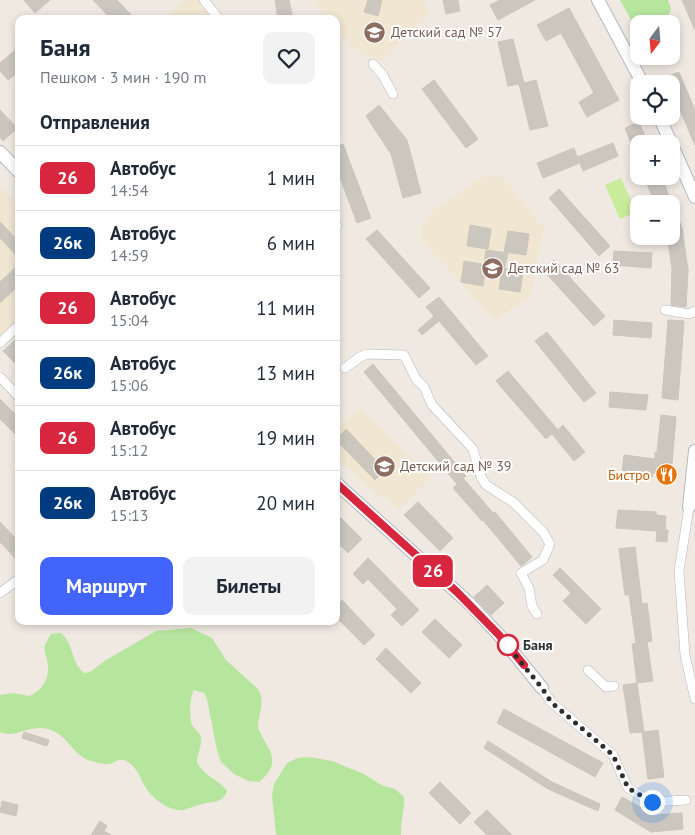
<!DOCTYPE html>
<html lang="ru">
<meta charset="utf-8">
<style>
:root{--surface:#fff;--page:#f2f2f3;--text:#1f2937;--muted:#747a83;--line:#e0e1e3;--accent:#4264fb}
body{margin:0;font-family:"PT Sans",sans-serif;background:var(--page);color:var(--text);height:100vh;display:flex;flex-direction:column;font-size:19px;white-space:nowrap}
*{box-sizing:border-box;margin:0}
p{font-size:16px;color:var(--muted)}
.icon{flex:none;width:28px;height:28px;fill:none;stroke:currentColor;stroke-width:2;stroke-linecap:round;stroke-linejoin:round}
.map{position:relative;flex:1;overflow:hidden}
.details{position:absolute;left:15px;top:15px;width:325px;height:610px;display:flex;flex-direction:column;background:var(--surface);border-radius:10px;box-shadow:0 2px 8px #0003}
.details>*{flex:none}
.badge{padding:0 10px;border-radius:8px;font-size:18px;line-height:32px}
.needle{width:32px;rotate:196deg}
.controls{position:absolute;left:630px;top:15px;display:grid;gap:10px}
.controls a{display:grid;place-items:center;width:50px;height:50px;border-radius:10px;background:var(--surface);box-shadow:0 2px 8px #0003;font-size:25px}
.you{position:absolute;width:25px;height:25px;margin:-12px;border:4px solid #fff;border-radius:50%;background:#1a73e8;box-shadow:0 0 0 8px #1a73e833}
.map>.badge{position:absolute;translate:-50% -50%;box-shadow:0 0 0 2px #fff}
h2{padding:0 25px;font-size:19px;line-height:45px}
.round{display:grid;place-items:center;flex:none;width:52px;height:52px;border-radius:10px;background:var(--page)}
.overview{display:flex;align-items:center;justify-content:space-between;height:85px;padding:0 25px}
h1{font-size:24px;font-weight:700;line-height:38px}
.action{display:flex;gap:10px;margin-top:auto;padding:10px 25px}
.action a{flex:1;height:58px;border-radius:10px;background:var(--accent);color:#fff;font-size:20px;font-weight:700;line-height:58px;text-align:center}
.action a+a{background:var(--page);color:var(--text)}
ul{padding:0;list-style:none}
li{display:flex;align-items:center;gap:15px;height:65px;padding:0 25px;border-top:1px solid var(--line)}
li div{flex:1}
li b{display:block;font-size:19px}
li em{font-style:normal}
li .badge{min-width:55px;font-weight:700;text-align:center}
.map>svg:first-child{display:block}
</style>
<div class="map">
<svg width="695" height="835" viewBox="0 0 695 835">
<rect width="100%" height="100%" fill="#efe9e1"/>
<g fill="#f0e6d1">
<polygon points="185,0 199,0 213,19 165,19"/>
<polygon points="314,0 425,0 429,13 381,61 360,53 336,29 336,19 328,19"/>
<polygon points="495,175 504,179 544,228 530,296 499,319 494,319 422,241 422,225 431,212 481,178"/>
<polygon points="0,186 19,205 19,318 0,336"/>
<polygon points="360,407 431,478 399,510 385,496 381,499 336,455 336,430"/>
</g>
<g fill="#b6e59e">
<polygon points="620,0 668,0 671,9 666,24 639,24 639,34"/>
<path d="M191 628 212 638 226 660 258 689C266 703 258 713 258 728 268 751 284 761 259 782L248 781 234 774 221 762 217 750 207 699 204 693 194 690C190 696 189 717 192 725 195 730 201 733 201 739 202 744 197 756 197 762 203 776 219 779 227 791 222 804 213 801 202 804 196 805 190 808 184 810 170 812 153 799 146 788 140 778 137 766 126 761 119 757 115 763 108 764 103 765 91 761 86 759 70 751 68 735 48 729 28 724 16 739 0 732V695L13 693 30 696C44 689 51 676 47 660 46 655 43 650 45 645 47 641 49 638 51 634L61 633C74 644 71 663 84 673L90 672 106 660 156 631Z"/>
<path d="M310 757 332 761 364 774 383 786 395 789 404 797C405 810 400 822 401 835H276L272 796 274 784 287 763 298 758Z"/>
</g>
<polygon fill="#c9ec9a" points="621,178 636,212 620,219 605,185"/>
<g fill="#cbc7bf" stroke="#cbc5ba">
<polygon points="24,0 50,0 35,13"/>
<polygon points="93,0 117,0 135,19 111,19"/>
<polygon points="275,0 289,0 293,19 278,19"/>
<polygon points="368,0 382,0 378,16 364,12"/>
<polygon points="443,0 458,0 460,11 446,14"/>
<polygon points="500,0 535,0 498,20 490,5"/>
<polygon points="682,0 695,0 695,30"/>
<polygon points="569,8 619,100 587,117 579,102 594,93 561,33 546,41 537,25"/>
<polygon points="513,39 524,83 536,80 548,126 530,130 519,84 508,86 498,42"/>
<polygon points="19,47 19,71 8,80 0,71 0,63"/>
<polygon points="679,72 695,110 695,145 671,89 671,84 669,84 666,77"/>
<polygon points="434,80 478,139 466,148 422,89"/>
<polygon points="379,105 407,140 421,193 403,198 391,154 366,116"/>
<polygon points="0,110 17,128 3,141 0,137"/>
<polygon points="639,122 648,144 639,144 638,161 625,128"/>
<polygon points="613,143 618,156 583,171 580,163 543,178 537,163 574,148 577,157"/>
<polygon points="343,144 371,218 357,223 336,167 336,147"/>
<polygon points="644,176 661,176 682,228 688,270 686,307 671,305 672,268 667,236 671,236 671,204 655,204"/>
<polygon points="559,189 610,246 599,256 549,198"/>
<polygon points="0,222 19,242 19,258 0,238"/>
<polygon points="470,225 491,229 488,249 467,246"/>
<polygon points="377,230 430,288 419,298 366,239"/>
<polygon points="508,231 529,234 526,255 504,252"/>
<polygon points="486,250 508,253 505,267 484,264"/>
<polygon points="614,251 652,253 651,268 613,265"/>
<polygon points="554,260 605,316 594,326 543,270"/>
<polygon points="464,261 486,265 483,286 461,282"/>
<polygon points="19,264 19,285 0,303 0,282"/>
<polygon points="502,268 523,271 520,292 499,289"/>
<polygon points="439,297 488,356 476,365 439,321 422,335 418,330 434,316 426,307"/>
<polygon points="614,320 652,323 651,338 613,335"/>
<polygon points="668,320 684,321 678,400 662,398"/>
<polygon points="547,332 596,393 584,402 535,341"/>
<polygon points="15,340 19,344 19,367 3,351"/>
<polygon points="373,364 466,476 463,478 493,513 495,512 532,557 524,564 521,566 483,520 482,521 453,488 457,484 364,372"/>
<polygon points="508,371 558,430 563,425 585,452 574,461 552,434 546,439 496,381"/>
<polygon points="610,392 648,395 646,410 609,407"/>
<polygon points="0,399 19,418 19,438 0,419"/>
<polygon points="661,415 676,417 671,475 653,473 652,477 622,473 624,455 655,459 655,452 657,452"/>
<polygon points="346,429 385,470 375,480 336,440"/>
<polygon points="418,502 453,538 440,551 404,515"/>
<polygon points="618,510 656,512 656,515 666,516 665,530 668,530 667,542 656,541 657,531 616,528"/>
<polygon points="336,513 362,539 348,553 336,541"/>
<polygon points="0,522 19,542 19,556 16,559 0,542"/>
<polygon points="635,547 642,604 647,603 652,641 647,642 653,681 637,683 632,644 636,643 629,595 625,595 619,549"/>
<polygon points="368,558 419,610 402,626 391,615 397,609 368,579 363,584 353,574"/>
<polygon points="560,568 601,609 586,624 563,601 571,593 553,575"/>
<polygon points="487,585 504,603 491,615 474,597"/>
<polygon points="342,600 375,635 364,645 336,617 336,605"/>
<polygon points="435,619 462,645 449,658 422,632"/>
<polygon points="386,648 421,683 411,693 376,659"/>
<polygon points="637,683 644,732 658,730 664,777 648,779 642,732 630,733 623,685"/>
<polygon points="504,709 603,763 595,777 497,723"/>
<polygon points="24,732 49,740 47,746 22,738"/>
<polygon points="488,741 552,782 600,804 598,811 548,789 484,748"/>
<polygon points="440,782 471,813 460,824 429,793"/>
<polygon points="622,797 654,815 682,813 683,829 651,832 615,810"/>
<polygon points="2,801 18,805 16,816 0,812"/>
<polygon points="487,810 512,835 487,835 474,822"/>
<polygon points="100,821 107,826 104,831 111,835 91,835"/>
</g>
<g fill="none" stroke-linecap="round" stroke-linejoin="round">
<defs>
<g id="street">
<polyline points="204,0 219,19"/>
<polyline points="373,64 382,74 393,94"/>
<polyline points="336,224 337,226"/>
<polyline points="665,310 689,314 695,311"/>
<polyline points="0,343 19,325"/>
<polyline points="345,368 360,357 367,354 404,355 416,379 424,387 432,405 473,449 481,477 486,485 513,502 543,532 550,544 543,560 521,573 529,588 532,606 537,614"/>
<polyline points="0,377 19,397"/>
<polyline points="689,507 679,571 685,655 695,699"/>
<polyline points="0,593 19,579"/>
<polyline points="588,670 606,687 614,686"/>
<polyline points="542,688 551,702 613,755 628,788 652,802 686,800"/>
</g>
<g id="secondary">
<polyline points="598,0 643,84"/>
<polyline points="659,116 695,197"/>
<polyline points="0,152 19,172"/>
<polyline points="336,483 470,604 499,635 542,688"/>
<polyline points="689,507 695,451"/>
</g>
</defs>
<use href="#street" stroke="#b4b7c1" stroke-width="10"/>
<use href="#secondary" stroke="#b4b7c1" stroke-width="14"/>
<use href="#street" stroke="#fff" stroke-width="9"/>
<use href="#secondary" stroke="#fff" stroke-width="12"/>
</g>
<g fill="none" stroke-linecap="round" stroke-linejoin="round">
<defs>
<polyline id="line" points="336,483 457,592 499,635 524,665"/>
</defs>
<use href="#line" stroke="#fff" stroke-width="11"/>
<use href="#line" stroke="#d7263d" stroke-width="8"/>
<polyline stroke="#2e2e2e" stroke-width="5" stroke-dasharray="0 9" points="508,645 506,644 542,688 551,702 613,755 628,788 652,802"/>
</g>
<defs>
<symbol id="school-disc" viewBox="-11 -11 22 22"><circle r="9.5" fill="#8d6e63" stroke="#fff"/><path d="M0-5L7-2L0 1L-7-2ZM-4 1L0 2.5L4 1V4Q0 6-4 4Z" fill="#fff"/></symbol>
<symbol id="restaurant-disc" viewBox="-11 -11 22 22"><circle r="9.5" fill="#e8710a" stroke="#fff"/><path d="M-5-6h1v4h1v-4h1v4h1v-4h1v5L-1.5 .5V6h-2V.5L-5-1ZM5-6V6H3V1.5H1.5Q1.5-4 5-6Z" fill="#fff"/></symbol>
</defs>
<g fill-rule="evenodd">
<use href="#school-disc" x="362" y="20" width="25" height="25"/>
<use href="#school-disc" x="480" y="256" width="25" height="25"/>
<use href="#school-disc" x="372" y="454" width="25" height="25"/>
<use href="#restaurant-disc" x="654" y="462" width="25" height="25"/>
</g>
<circle fill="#fff" stroke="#d7263d" stroke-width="2.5" cx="508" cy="645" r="10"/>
<g text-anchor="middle" stroke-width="4" stroke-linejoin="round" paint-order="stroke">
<g font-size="14" fill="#785e54" stroke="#fff" text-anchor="start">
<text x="391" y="37">Детский сад № 57</text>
<text x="508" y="273">Детский сад № 63</text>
<text x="400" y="471">Детский сад № 39</text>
</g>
<g font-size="14" fill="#c56008" stroke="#fff" text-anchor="end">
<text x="650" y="480">Бистро</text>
</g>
<g font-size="14" font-weight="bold" fill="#2e2e2e" stroke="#fff" text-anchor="start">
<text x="523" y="650">Баня</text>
</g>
</g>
</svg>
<div class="controls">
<a><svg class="needle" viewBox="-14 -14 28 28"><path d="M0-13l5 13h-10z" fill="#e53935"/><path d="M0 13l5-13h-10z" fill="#747a83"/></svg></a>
<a><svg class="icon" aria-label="locate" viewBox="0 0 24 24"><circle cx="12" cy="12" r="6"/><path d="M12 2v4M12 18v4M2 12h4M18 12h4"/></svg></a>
<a>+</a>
<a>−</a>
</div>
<div class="you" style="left:652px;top:802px"></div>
<b class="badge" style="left:433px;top:571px;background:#d7263d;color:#fff">26</b>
<section class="details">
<div class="overview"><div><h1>Баня</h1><p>Пешком · 3 мин · 190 m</p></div><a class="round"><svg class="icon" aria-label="heart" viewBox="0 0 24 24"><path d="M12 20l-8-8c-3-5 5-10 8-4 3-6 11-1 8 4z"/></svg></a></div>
<h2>Отправления</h2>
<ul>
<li><span class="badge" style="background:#d7263d;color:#fff">26</span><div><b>Автобус</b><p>14:54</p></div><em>1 мин</em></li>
<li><span class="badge" style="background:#003b80;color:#fff">26к</span><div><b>Автобус</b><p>14:59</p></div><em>6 мин</em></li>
<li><span class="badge" style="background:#d7263d;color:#fff">26</span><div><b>Автобус</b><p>15:04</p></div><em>11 мин</em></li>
<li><span class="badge" style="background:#003b80;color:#fff">26к</span><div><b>Автобус</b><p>15:06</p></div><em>13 мин</em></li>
<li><span class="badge" style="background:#d7263d;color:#fff">26</span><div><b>Автобус</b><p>15:12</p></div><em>19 мин</em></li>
<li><span class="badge" style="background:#003b80;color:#fff">26к</span><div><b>Автобус</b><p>15:13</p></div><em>20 мин</em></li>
</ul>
<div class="action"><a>Маршрут</a><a>Билеты</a></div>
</section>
</div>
